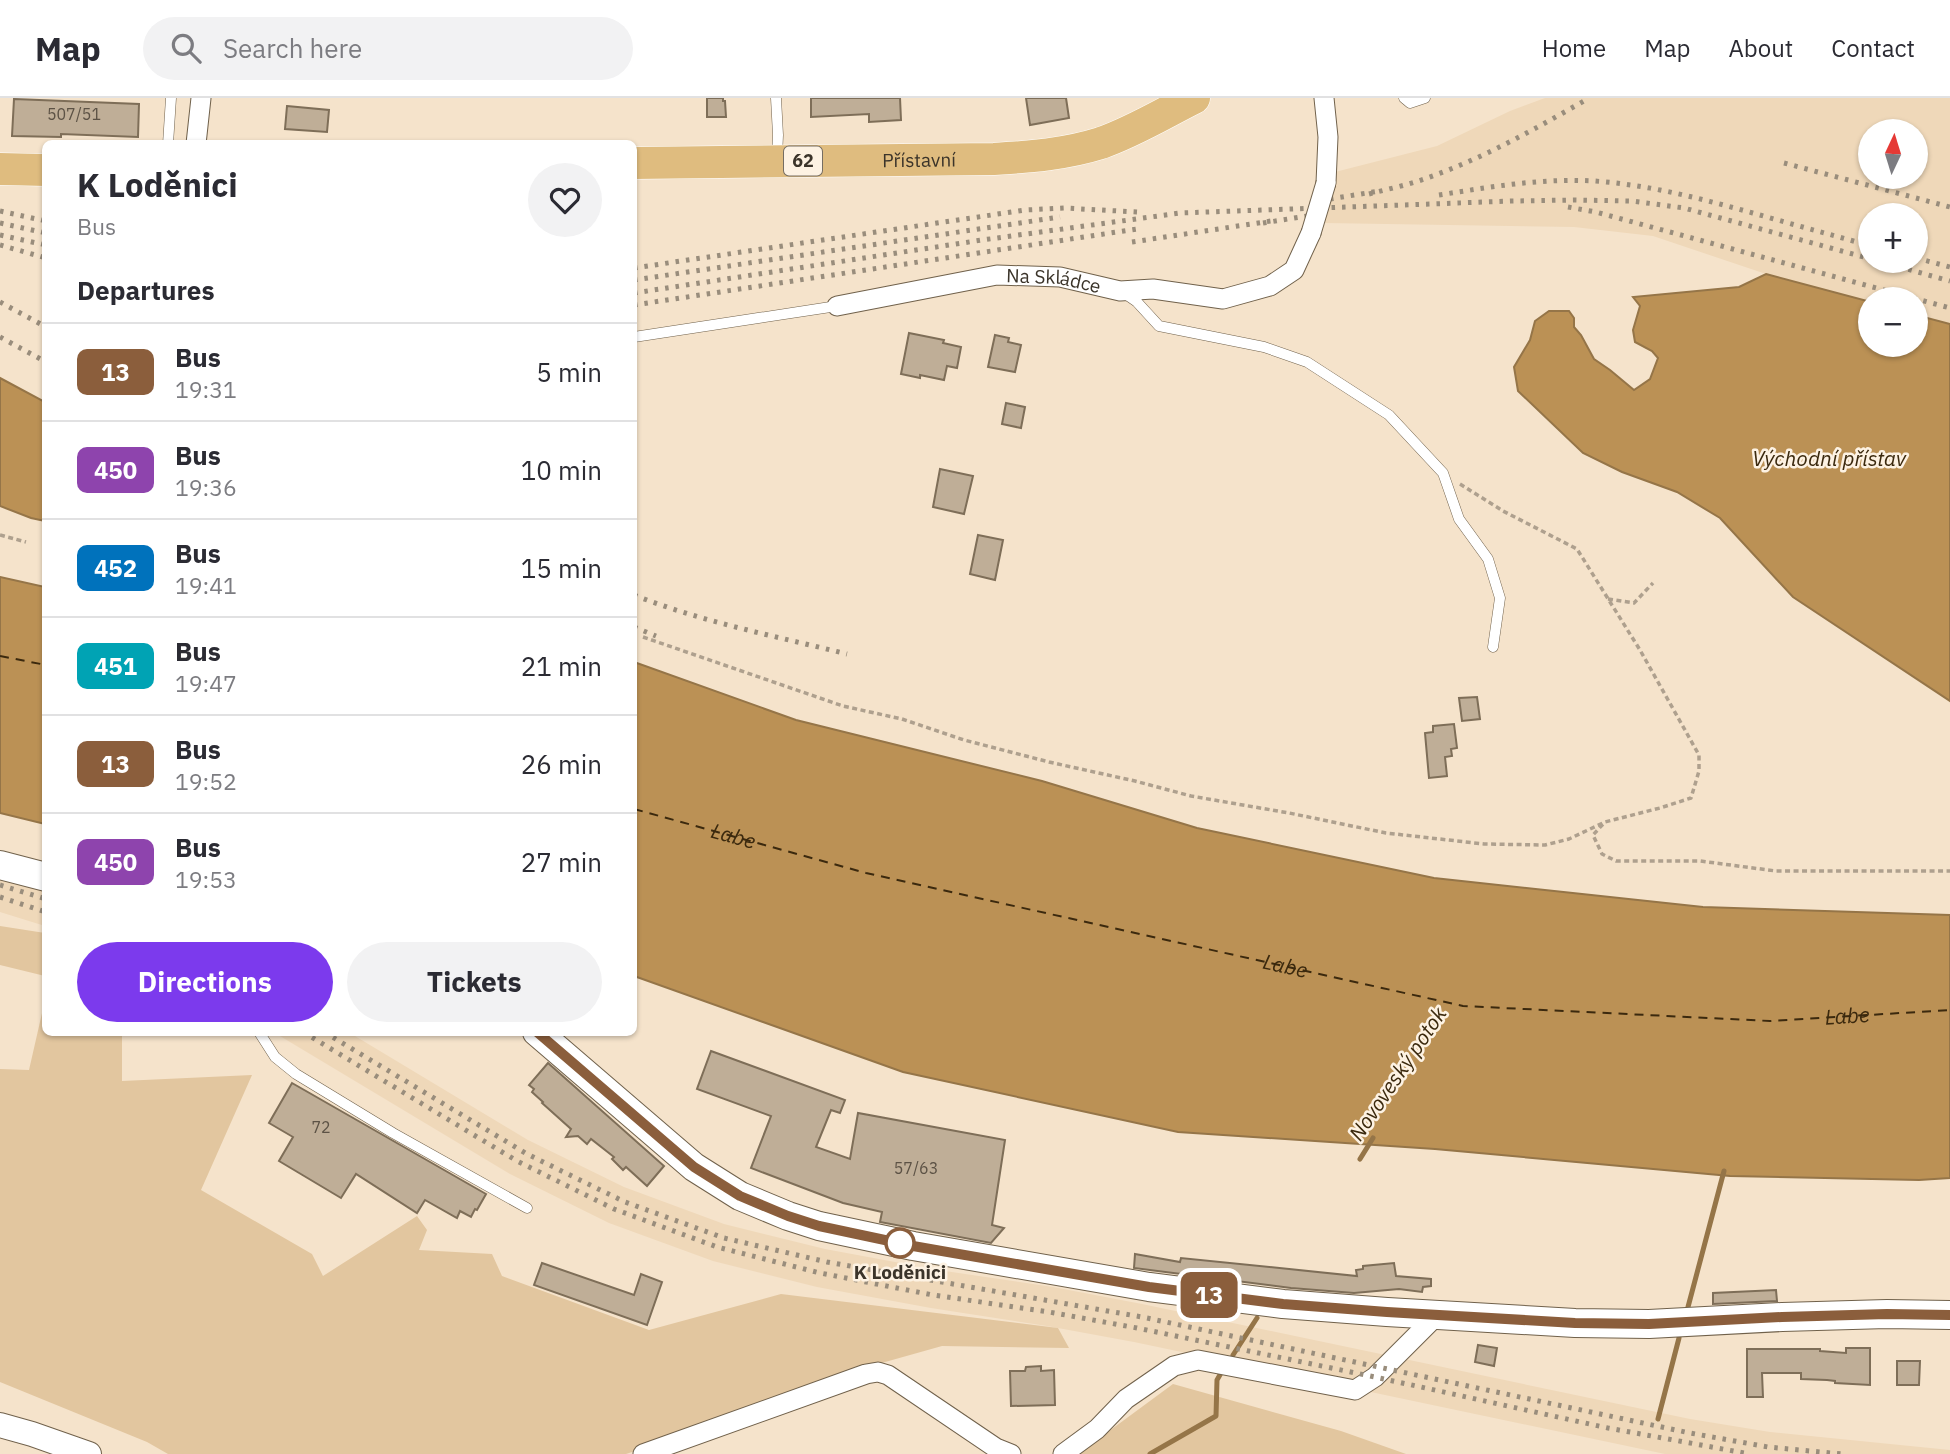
<!DOCTYPE html>
<meta charset="utf-8">
<style>
:root{--surface:#fff;--page:#f2f2f3;--text:#2b2b33;--muted:#7c7c81;--line:#e1e1e2;--accent:#7c3aed}
body{margin:0;font-family:"IBM Plex Sans",sans-serif;background:var(--page);color:var(--text);height:100vh;display:flex;flex-direction:column;font-size:26px;white-space:nowrap}
*{box-sizing:border-box;margin:0}
p{font-size:23px;color:var(--muted)}
.icon{flex:none;width:38px;height:38px;fill:none;stroke:currentColor;stroke-width:2;stroke-linecap:round;stroke-linejoin:round}
.map{position:relative;flex:1;overflow:hidden}
.panel{position:absolute;left:42px;top:42px;width:595px;height:896px;display:flex;flex-direction:column;background:var(--surface);border-radius:10px;box-shadow:0 2px 5px #0004}
.panel>*{flex:none}
.badge{padding:0 14px;border-radius:10px;font-size:24px;line-height:46px}
.needle{width:46px;rotate:4deg}
.fabs{position:absolute;left:1858px;top:21px;display:grid;gap:14px}
.fabs a{display:grid;place-items:center;width:70px;height:70px;border-radius:50%;background:var(--surface);box-shadow:0 2px 5px #0004;font-size:35px}
.map>.badge{position:absolute;translate:-50% -50%;box-shadow:0 0 0 4px #fff}
h2{padding:0 35px;font-size:26px;line-height:63px}
.round{display:grid;place-items:center;flex:none;width:74px;height:74px;border-radius:37px;background:var(--page)}
.head{display:flex;align-items:center;justify-content:space-between;height:119px;padding:0 35px}
h1{font-size:33px;font-weight:700;line-height:52px}
.cta{display:flex;gap:14px;margin-top:auto;padding:14px 35px}
.cta a{flex:1;height:80px;border-radius:42px;background:var(--accent);color:#fff;font-size:28px;font-weight:700;line-height:80px;text-align:center}
.cta a+a{background:var(--page);color:var(--text)}
ul{padding:0;list-style:none}
li{display:flex;align-items:center;gap:21px;height:98px;padding:0 35px;border-top:2px solid var(--line)}
li div{flex:1}
li b{display:block;font-size:26px}
li em{font-style:normal}
li .badge{min-width:77px;font-weight:700;text-align:center}
header{display:flex;align-items:center;gap:42px;box-sizing:border-box;height:98px;padding:0 35px;background:var(--surface);border-bottom:2px solid var(--line)}
header strong{font-size:33px}
nav{display:flex;gap:38px;margin-inline-start:auto;font-size:24px}
.search{width:490px;height:63px;background:var(--page);display:flex;align-items:center;gap:18px;box-sizing:border-box;padding:0 24px;border-radius:38px;color:var(--muted);font-size:26px}
.map>svg:first-child{display:block}
</style>
<header>
<strong>Map</strong>
<div class="search"><svg class="icon" aria-label="search" viewBox="0 0 24 24"><circle cx="10" cy="10" r="6"/><path d="M15 15l6 6"/></svg>Search here</div>
<nav><a>Home</a><a>Map</a><a>About</a><a>Contact</a></nav>
</header>
<div class="map">
<svg width="1950" height="1356" viewBox="0 0 1950 1356">
<rect width="100%" height="100%" fill="#f5e3cb"/>
<g fill="#efd8b9" fill-rule="evenodd">
<path d="M1545 0H1950V226L1916 217V201H1871V204L1766 176 1653 138 1574 129 1324 125 1335 74 1437 48 1510 13ZM1871 33H1916V79H1871ZM1871 117H1916V163H1871Z"/>
<polygon points="0,774 45,788 45,828 0,814"/>
<polygon points="275,935 350,935 528,1042 624,1089 724,1126 825,1151 938,1172 1053,1189 1142,1206 1690,1321 1770,1334 1950,1352 1950,1356 1665,1356 1134,1244 1047,1228 931,1210 817,1189 713,1163 609,1125 510,1076"/>
</g>
<g fill="#e2c69f">
<polygon points="0,828 45,835 45,878 0,867"/>
<polygon points="45,902 46,934 122,935 122,983 252,977 201,1092 312,1156 323,1178 417,1118 427,1132 419,1152 492,1156 502,1178 649,1232 781,1196 1058,1230 1069,1250 942,1248 878,1266 733,1321 626,1356 168,1356 147,1344 0,1284 0,971 29,972"/>
<polygon points="1173,1286 1341,1333 1406,1356 1078,1356"/>
</g>
<g fill="#bb9155" stroke="#957548" stroke-width="2">
<polygon points="1766,176 1871,204 1871,247 1916,247 1916,217 1950,226 1950,603 1793,499 1720,420 1677,394 1622,374 1583,355 1518,293 1514,269 1530,242 1535,223 1549,213 1569,213 1574,220 1574,229 1581,237 1594,261 1610,272 1634,292 1650,281 1658,260 1652,253 1635,244 1633,232 1640,208 1633,199 1739,189"/>
<polygon points="0,280 45,304 45,423 31,420 0,408"/>
<polygon points="0,479 45,489 45,726 0,715"/>
<polygon points="634,564 796,622 1042,683 1197,730 1434,780 1703,809 1950,817 1950,1080 1919,1082 1730,1078 1435,1051 1178,1034 903,974 634,878"/>
</g>
<g fill="none" stroke-linecap="round" stroke-linejoin="round">
<g stroke="#957548" stroke-width="5">
<polyline points="1360,1061 1373,1040"/>
<polyline points="1688,1209 1724,1073"/>
<polyline points="1233,1257 1257,1220"/>
<polyline points="1658,1321 1679,1240"/>
<polyline points="1150,1356 1216,1318 1217,1282 1221,1275"/>
</g>
<g stroke="#3b290e" stroke-width="2" stroke-dasharray="9 7" stroke-linecap="butt">
<polyline points="0,558 46,567"/>
<path id="s1" d="M634 711 866 775 1463 908 1770 923 1950 912"/>
</g>
</g>
<g fill="#bfae97" stroke="#7e6e58" stroke-width="2">
<polygon points="707,0 723,0 723,3 725,3 726,19 707,19"/>
<polygon points="811,0 900,0 901,22 869,24 869,16 811,19"/>
<polygon points="1026,0 1066,0 1069,20 1030,27"/>
<polygon points="14,1 139,6 138,39 61,36 61,39 12,38"/>
<polygon points="287,8 329,12 327,34 285,31"/>
<polygon points="909,235 944,242 943,245 961,249 957,270 947,268 944,282 920,277 920,280 901,276"/>
<polygon points="995,237 1009,240 1008,244 1021,247 1015,274 988,269"/>
<polygon points="1006,305 1025,309 1021,330 1002,326"/>
<polygon points="940,371 973,378 964,416 933,409"/>
<polygon points="978,437 1003,442 995,482 970,476"/>
<polygon points="1477,599 1480,621 1462,623 1459,600"/>
<polygon points="1454,626 1457,650 1451,651 1452,658 1445,659 1447,678 1429,680 1425,635 1433,634 1433,628"/>
<polygon points="711,953 845,1002 840,1015 831,1012 816,1049 850,1061 858,1015 1005,1042 992,1127 1004,1130 991,1145 880,1124 882,1114 843,1105 751,1070 771,1018 697,991"/>
<polygon points="548,965 664,1068 647,1088 626,1069 623,1072 612,1061 614,1059 591,1041 587,1046 578,1038 566,1039 571,1031 542,1005 543,1004 532,994 534,991 529,987"/>
<polygon points="292,985 486,1096 477,1112 475,1111 471,1119 460,1113 457,1120 425,1102 417,1115 356,1076 341,1100 279,1063 293,1039 269,1025"/>
<polygon points="1135,1156 1180,1164 1181,1160 1357,1178 1356,1172 1363,1171 1363,1168 1394,1165 1396,1178 1431,1181 1431,1188 1423,1189 1422,1194 1399,1191 1354,1195 1291,1190 1134,1170"/>
<polygon points="542,1165 634,1197 641,1176 662,1184 647,1227 534,1187"/>
<polygon points="1776,1192 1777,1203 1713,1206 1713,1195"/>
<polygon points="1478,1247 1497,1250 1494,1268 1475,1264"/>
<polygon points="1846,1250 1870,1250 1870,1287 1835,1285 1835,1283 1827,1282 1801,1281 1801,1275 1762,1275 1763,1299 1747,1299 1747,1251 1820,1251 1820,1253 1846,1255"/>
<polygon points="1897,1263 1920,1263 1919,1287 1897,1287"/>
<polygon points="1041,1268 1041,1273 1054,1272 1055,1307 1011,1308 1010,1273 1025,1273 1026,1269"/>
</g>
<g fill="none" stroke-linecap="round" stroke-linejoin="round">
<defs>
<g id="service">
<polyline points="776,0 778,37 777,59"/>
<polyline points="1404,0 1410,5 1425,0"/>
<polyline points="168,46 171,0"/>
<polyline points="1124,195 1137,204 1159,228 1264,249 1307,264 1389,317 1443,375 1459,421 1488,461 1500,500 1493,549"/>
<polyline points="634,239 837,208"/>
<polyline points="259,934 275,959 296,976 393,1035 527,1110"/>
</g>
<g id="minor">
<polyline points="1324,0 1328,39 1326,85"/>
<polyline points="196,46 201,0"/>
<path id="s2" d="M837 208 997 177 1060 179 1120 193 1153 191 1223 201 1270 188 1294 172 1311 135"/>
<polyline points="643,1356 866,1276 878,1274 888,1277 996,1350 1011,1356"/>
<polyline points="1063,1356 1097,1331 1126,1301 1174,1268 1198,1262 1355,1292 1375,1279 1437,1217"/>
</g>
<polyline id="tertiary" points="0,1327 32,1336 89,1356"/>
<g id="secondary">
<polyline points="0,767 46,779"/>
<polyline points="537,934 694,1069 740,1098 788,1118 819,1128 913,1148 1149,1189 1283,1206 1387,1214 1575,1225 1649,1226 1782,1219 1887,1216 1950,1217"/>
</g>
<g id="primary">
<path id="s3" d="M634 65 994 61C1030 59 1066 56 1101 45 1133 34 1164 15 1194 0"/>
<polyline points="0,71 46,72"/>
</g>
</defs>
<use href="#service" stroke="#70614b" stroke-width="11"/>
<use href="#minor" stroke="#70614b" stroke-width="21"/>
<use href="#tertiary" stroke="#70614b" stroke-width="26"/>
<use href="#secondary" stroke="#70614b" stroke-width="30"/>
<use href="#primary" stroke="#fff" stroke-width="33"/>
<g stroke="#aea08e" stroke-width="3.5" stroke-dasharray="5 3.5" stroke-linecap="butt">
<polyline points="1460,386 1503,413 1577,451 1640,552 1699,657 1699,673 1691,700 1660,710 1605,724 1593,737 1602,756 1616,763 1700,763 1776,773 1950,773"/>
<polyline points="0,437 26,444"/>
<polyline points="1608,501 1634,505 1653,485"/>
<polyline points="643,539 843,608 902,621 964,642 1049,664 1135,683 1191,698 1289,715 1386,735 1484,746 1545,747 1569,741 1605,724"/>
</g>
<use href="#service" stroke="#fff" stroke-width="10"/>
<use href="#minor" stroke="#fff" stroke-width="19"/>
<use href="#tertiary" stroke="#fff" stroke-width="24"/>
<use href="#secondary" stroke="#fff" stroke-width="28"/>
<use href="#primary" stroke="#dfbc7f" stroke-width="32"/>
<g stroke="#998d7c" stroke-width="5" stroke-dasharray="3.5 7" stroke-linecap="butt">
<polyline points="1784,65 1950,109"/>
<path d="M1369 96C1388 91 1408 87 1427 80 1484 60 1537 30 1589 0"/>
<path d="M1439 97C1490 89 1541 80 1594 83 1653 87 1710 103 1767 119 1802 129 1836 138 1871 148"/>
<polyline points="1330,101 1379,93"/>
<polyline points="1568,109 1596,114 1950,210"/>
<polyline points="0,113 46,123"/>
<polyline points="0,125 46,135"/>
<polyline points="1263,125 1307,118"/>
<polyline points="0,137 46,147"/>
<polyline points="1132,144 1271,123"/>
<polyline points="0,147 46,160"/>
<polyline points="1916,160 1950,169"/>
<polyline points="1878,163 1950,183"/>
<polyline points="634,170 1025,112 1064,110 1137,114"/>
<polyline points="634,182 1060,119"/>
<polyline points="634,195 982,142 1180,115 1513,103 1575,102 1632,103 1684,110 1871,161"/>
<polyline points="0,204 46,229"/>
<polyline points="634,207 1137,131"/>
<polyline points="0,239 46,264"/>
<path d="M634 497C702 524 775 538 847 556"/>
<polyline points="634,529 656,538"/>
<polyline points="0,787 46,801"/>
<polyline points="0,799 46,814"/>
<polyline points="303,934 517,1063 614,1111 717,1149 820,1175 933,1197 1049,1214 1137,1230 1375,1279 1608,1330 1750,1356"/>
<polyline points="324,934 527,1056 625,1104 724,1140 827,1164 1142,1219 1690,1335 1768,1349 1842,1356"/>
</g>
<defs>
<polyline id="minor-bridge" points="1311,135 1326,85"/>
</defs>
<use href="#minor-bridge" stroke="#70614b" stroke-width="21" stroke-linecap="butt"/>
<use href="#minor-bridge" stroke="#fff" stroke-width="19"/>
</g>
<g fill="none" stroke-linecap="round" stroke-linejoin="round">
<defs>
<polyline id="line" points="537,934 694,1069 740,1098 788,1118 819,1128 913,1148 1149,1189 1283,1206 1387,1214 1575,1225 1649,1226 1782,1219 1887,1216 1950,1217"/>
</defs>
<use href="#line" stroke="#fff" stroke-width="16"/>
<use href="#line" stroke="#8b5e3c" stroke-width="10"/>
</g>
<circle fill="#fff" stroke="#8b5e3c" stroke-width="3.5" cx="900" cy="1145" r="14"/>
<g text-anchor="middle" stroke-width="5" stroke-linejoin="round" paint-order="stroke">
<g font-size="16" fill="#5c5245">
<text x="74" y="22">507/51</text>
<text x="321" y="1035">72</text>
<text x="916" y="1076">57/63</text>
</g>
<rect fill="#fdf2e3" stroke="#756d62" stroke-width="2" x="784" y="48.5" width="38" height="29" rx="5"/>
<g font-size="18" font-weight="bold" fill="#3b342a">
<text x="803" y="69">62</text>
</g>
<g font-size="19" fill="#3b342a" stroke="#fdf2e3">
<text dy="7" stroke="none"><textPath href="#s3" startOffset="285">Přístavní</textPath></text>
<text dy="7" stroke="none"><textPath href="#s2" startOffset="220">Na Skládce</textPath></text>
</g>
<g font-size="19" font-weight="bold" fill="#3b342a" stroke="#fdf2e3">
<text x="900" y="1181">K Loděnici</text>
</g>
<g font-size="21" font-style="italic" fill="#3b290e" stroke="#fdf2e3">
<text x="1829" y="368">Východní přístav</text>
<text dy="7" stroke="none"><textPath href="#s1" startOffset="103">Labe</textPath></text>
<text dy="7" stroke="none"><textPath href="#s1" startOffset="670">Labe</textPath></text>
<text dy="7" stroke="none"><textPath href="#s1" startOffset="1237">Labe</textPath></text>
<text transform="translate(1398 976) rotate(-56)" y="7">Novoveský potok</text>
</g>
</g>
</svg>
<div class="fabs">
<a><svg class="needle" viewBox="-14 -14 28 28"><path d="M0-13l5 13h-10z" fill="#e53935"/><path d="M0 13l5-13h-10z" fill="#7c7c81"/></svg></a>
<a>+</a>
<a>−</a>
</div>
<b class="badge" style="left:1209px;top:1197px;background:#8b5e3c;color:#fff">13</b>
<section class="panel">
<div class="head"><div><h1>K Loděnici</h1><p>Bus</p></div><a class="round"><svg class="icon" aria-label="heart" viewBox="0 0 24 24"><path d="M12 20l-8-8c-3-5 5-10 8-4 3-6 11-1 8 4z"/></svg></a></div>
<h2>Departures</h2>
<ul>
<li><span class="badge" style="background:#8b5e3c;color:#fff">13</span><div><b>Bus</b><p>19:31</p></div><em>5 min</em></li>
<li><span class="badge" style="background:#8e44ad;color:#fff">450</span><div><b>Bus</b><p>19:36</p></div><em>10 min</em></li>
<li><span class="badge" style="background:#0072bc;color:#fff">452</span><div><b>Bus</b><p>19:41</p></div><em>15 min</em></li>
<li><span class="badge" style="background:#00a3b4;color:#fff">451</span><div><b>Bus</b><p>19:47</p></div><em>21 min</em></li>
<li><span class="badge" style="background:#8b5e3c;color:#fff">13</span><div><b>Bus</b><p>19:52</p></div><em>26 min</em></li>
<li><span class="badge" style="background:#8e44ad;color:#fff">450</span><div><b>Bus</b><p>19:53</p></div><em>27 min</em></li>
</ul>
<div class="cta"><a>Directions</a><a>Tickets</a></div>
</section>
</div>
